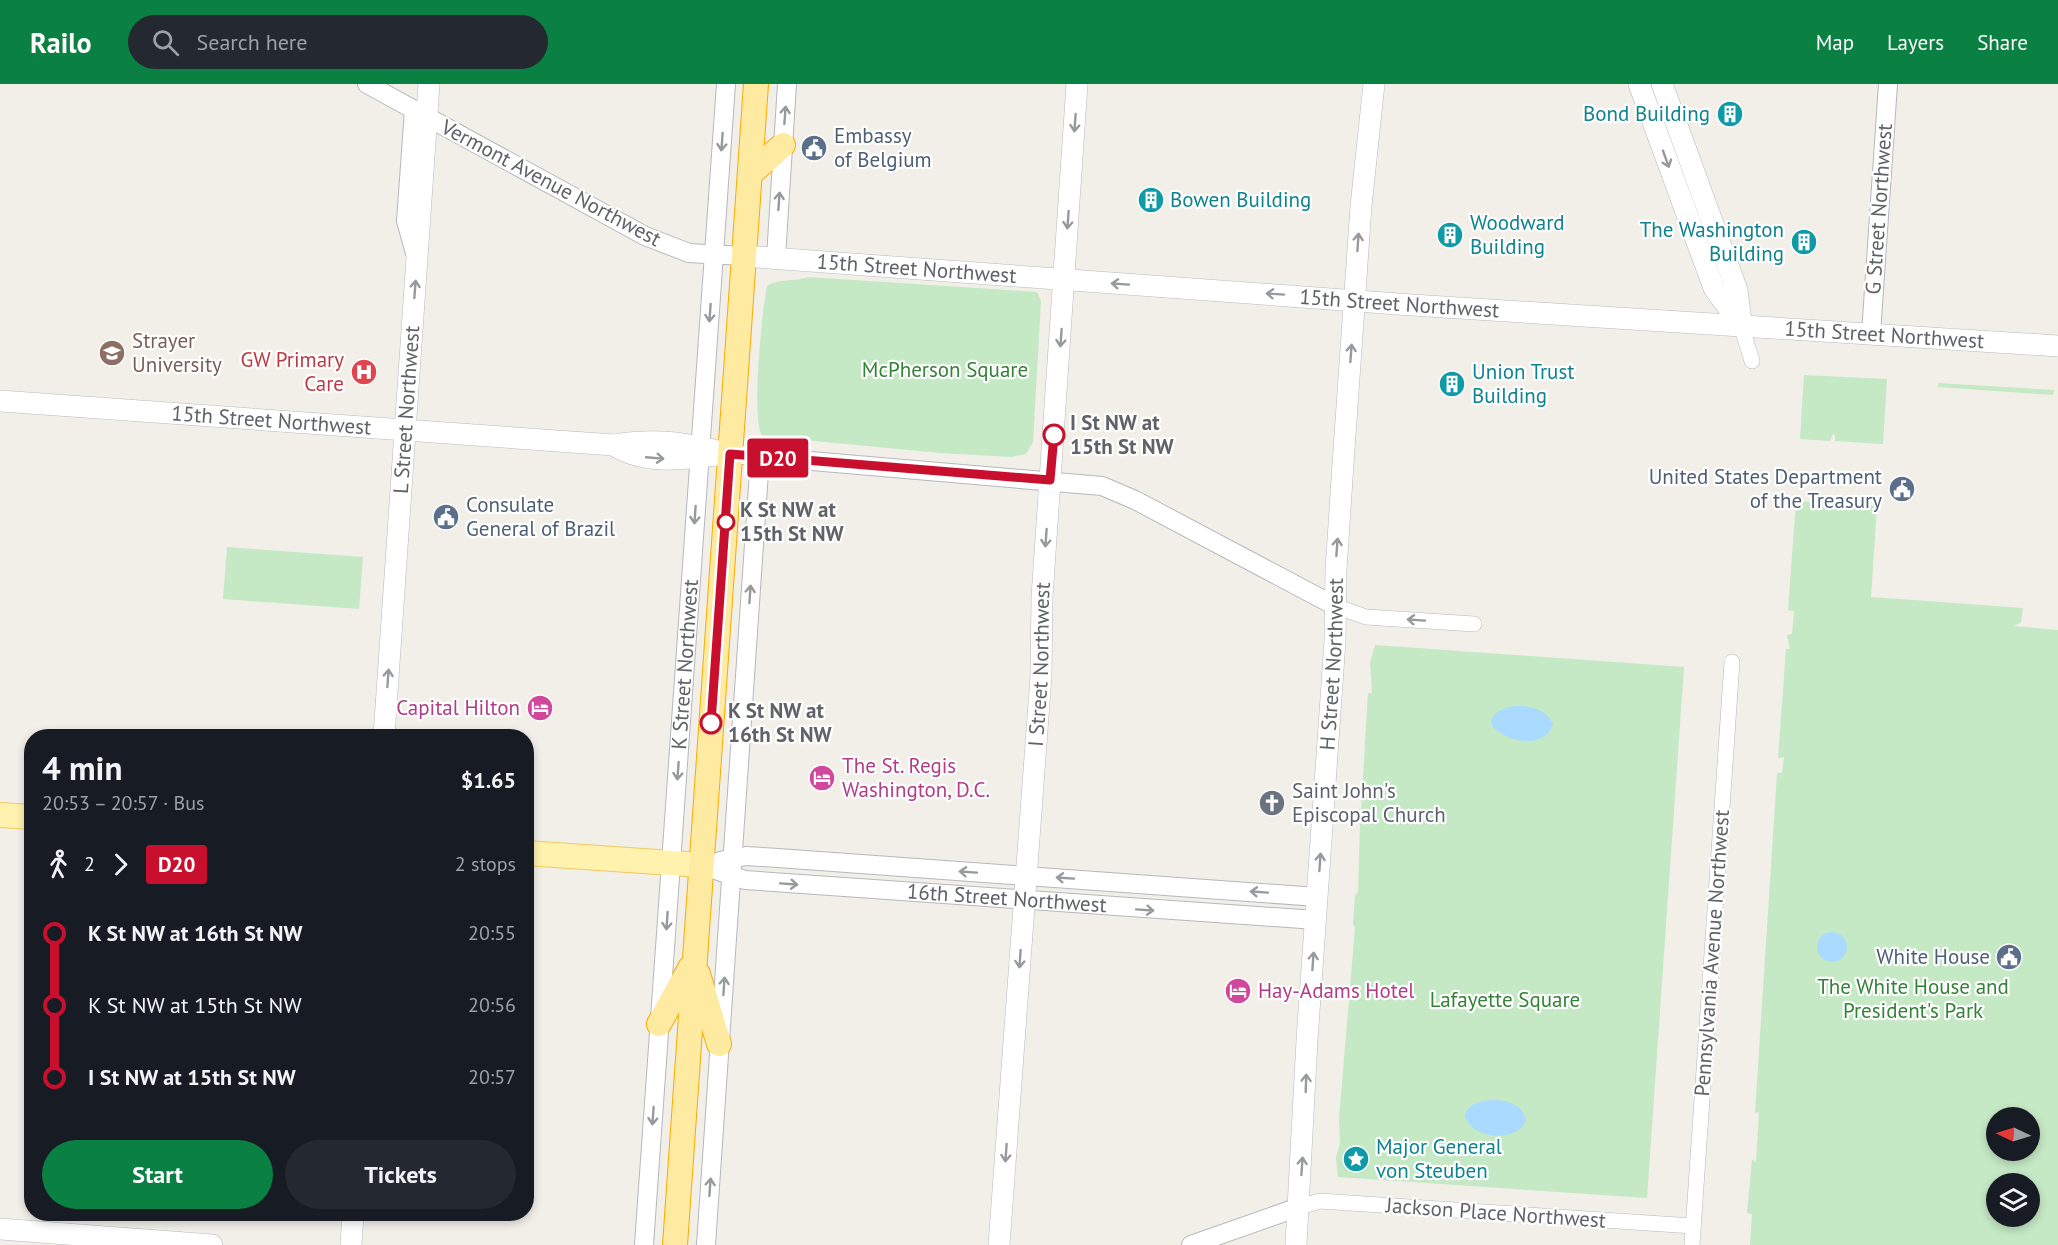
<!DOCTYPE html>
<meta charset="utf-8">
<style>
:root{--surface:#171b24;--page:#242831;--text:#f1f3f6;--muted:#9ea1a6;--accent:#0b8043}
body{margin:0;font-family:"PT Sans",sans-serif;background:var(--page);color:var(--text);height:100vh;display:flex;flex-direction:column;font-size:22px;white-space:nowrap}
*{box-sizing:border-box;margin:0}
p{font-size:20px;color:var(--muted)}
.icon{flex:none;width:33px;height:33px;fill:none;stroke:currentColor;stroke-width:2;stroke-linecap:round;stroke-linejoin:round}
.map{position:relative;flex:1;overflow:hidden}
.details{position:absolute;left:24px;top:645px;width:510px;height:492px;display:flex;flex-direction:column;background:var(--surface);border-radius:24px;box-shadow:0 3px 9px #0003}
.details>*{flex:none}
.badge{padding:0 12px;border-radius:4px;font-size:21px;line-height:39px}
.needle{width:39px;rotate:274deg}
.fabs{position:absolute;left:1986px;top:1023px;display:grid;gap:12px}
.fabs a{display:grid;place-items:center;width:54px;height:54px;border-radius:50%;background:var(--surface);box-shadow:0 3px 9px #0003;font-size:30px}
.map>.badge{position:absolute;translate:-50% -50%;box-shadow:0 0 0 3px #fff}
.legs{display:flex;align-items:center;gap:9px;height:66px;padding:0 18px;font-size:20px}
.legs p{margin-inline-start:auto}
.head{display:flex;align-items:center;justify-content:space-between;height:102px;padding:0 18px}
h1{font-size:33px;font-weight:700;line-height:45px}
.action{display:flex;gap:12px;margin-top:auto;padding:12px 18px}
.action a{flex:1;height:69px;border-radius:36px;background:var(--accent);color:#fff;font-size:24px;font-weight:700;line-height:69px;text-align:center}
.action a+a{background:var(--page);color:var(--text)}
ul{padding:0 18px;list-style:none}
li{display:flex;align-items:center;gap:21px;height:72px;font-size:22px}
li i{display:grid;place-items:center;width:9px;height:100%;margin:0 8px;background:currentColor}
li i::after{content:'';width:15px;height:15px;margin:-8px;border:4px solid;border-radius:50%;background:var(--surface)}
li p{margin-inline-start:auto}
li:first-child i{background:linear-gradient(#0000 50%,currentColor 0)}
li:last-child i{background:linear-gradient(currentColor 50%,#0000 0)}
header{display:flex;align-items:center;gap:36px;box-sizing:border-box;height:84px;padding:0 30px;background:var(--accent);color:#fff}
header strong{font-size:28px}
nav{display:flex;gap:33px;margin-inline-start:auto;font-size:21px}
.search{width:420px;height:54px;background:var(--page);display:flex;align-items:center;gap:15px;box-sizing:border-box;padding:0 21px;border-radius:33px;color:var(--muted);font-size:22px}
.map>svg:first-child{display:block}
</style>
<header>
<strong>Railo</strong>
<div class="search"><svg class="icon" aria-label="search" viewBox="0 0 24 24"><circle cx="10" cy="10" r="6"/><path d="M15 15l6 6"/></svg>Search here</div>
<nav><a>Map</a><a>Layers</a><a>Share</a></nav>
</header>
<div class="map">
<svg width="2058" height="1161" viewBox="0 0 2058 1161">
<rect width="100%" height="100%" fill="#f1efe8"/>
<g fill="#c5e8c5" fill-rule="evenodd">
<path d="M808 193 1037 208 1041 217 1033 358 1026 370 1011 373 940 369 762 352C751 334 762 227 767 202 778 194 795 198 808 193Z"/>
<polygon points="1804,291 1887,295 1883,360 1835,357 1835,351 1833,350 1830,357 1800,355"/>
<polygon points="1938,299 2054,306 2053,311 1938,303"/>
<path d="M1796 417 1826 419V425H1831L1832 420 1877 422 1871 513 2023 524 2021 538 2014 542 2058 546V1161H1750L1752 1130 1747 1129 1752 1076 1756 1077 1759 1028 1755 1029 1777 689H1782L1784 673 1778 674 1786 565H1790L1787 551 1792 550 1794 527 1788 526ZM1996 1034H2030V1066H1996ZM1996 1100H2030V1132H1996Z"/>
<polygon points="227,463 363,473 359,525 223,515"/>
<polygon points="1375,561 1684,583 1647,1114 1338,1093 1336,1073 1340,1060 1339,1035 1355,844 1353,840 1355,812 1358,808 1360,740 1363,728 1361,728 1368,609 1372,609 1370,579"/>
</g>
<g fill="#aadaff">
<path d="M1523 622C1537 624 1548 627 1553 641 1543 666 1507 658 1493 643L1491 637C1496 624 1510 622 1523 622Z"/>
<circle cx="1832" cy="863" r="15"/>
<path d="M1497 1016C1510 1018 1522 1021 1526 1036 1518 1060 1469 1055 1465 1031 1469 1018 1483 1016 1497 1016Z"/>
</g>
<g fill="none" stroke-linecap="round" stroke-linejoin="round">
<defs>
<g id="minor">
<polyline points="1741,241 1752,277"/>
<polyline points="1335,522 1366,533 1474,540"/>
<polyline points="1299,1123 1320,1117 1693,1142"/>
<polyline points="1692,1161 1732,578"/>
</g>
<g id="tertiary">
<polyline points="367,0 645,152 689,169 743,172"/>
<polyline points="414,26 406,137 415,169"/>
<polyline points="776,173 787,0"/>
<polyline points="1871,250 1888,0"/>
<polyline points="730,370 1102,402 1135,416 1335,522"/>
<polyline points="720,777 746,772 778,774 1317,813"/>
<path id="s1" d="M701 781 745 796 1316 836"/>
<path id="s2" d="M644 1161 726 0"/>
<polyline points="706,1161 760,373"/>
<polyline points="1191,1161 1299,1123"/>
</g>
<g id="secondary">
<polyline points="1639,0 1714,204 1741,241"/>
<polyline points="1662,0 1737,206 1741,237"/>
<path id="s3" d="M743 172 1412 221 2058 262"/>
<path id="s4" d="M0 317 614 361C660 354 685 359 730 370"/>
<path d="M615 362C645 381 684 375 718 371"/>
<path id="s5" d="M384 652 429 0"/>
<polyline points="0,1145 212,1161"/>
<polyline points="351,1161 353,1130"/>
<path id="s6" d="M999 1161 1041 592 1042 513 1077 0"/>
<path id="s7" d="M1296 1161 1307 956 1335 557 1336 486 1343 380 1361 122 1374 0"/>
</g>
<g id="primary">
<polyline points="0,731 32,733"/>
<polyline points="526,769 701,781"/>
</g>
<g id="trunk">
<polyline points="750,90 783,61"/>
<polyline points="698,890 719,960"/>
<polyline points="659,940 690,884"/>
<polyline points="675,1161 756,0"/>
</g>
</defs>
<use href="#minor" stroke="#b5b8bc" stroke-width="16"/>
<use href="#tertiary" stroke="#b5b8bc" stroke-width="20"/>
<use href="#secondary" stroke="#b6babf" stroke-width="22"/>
<use href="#primary" stroke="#f2c960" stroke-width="26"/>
<use href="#trunk" stroke="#f9ab00" stroke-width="26"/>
<use href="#minor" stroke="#fff" stroke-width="15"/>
<use href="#tertiary" stroke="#fff" stroke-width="18"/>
<use href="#secondary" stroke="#fff" stroke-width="21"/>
<use href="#primary" stroke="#fff2af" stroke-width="24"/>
<use href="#trunk" stroke="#feeaa1" stroke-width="24"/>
</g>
<defs><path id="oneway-shaft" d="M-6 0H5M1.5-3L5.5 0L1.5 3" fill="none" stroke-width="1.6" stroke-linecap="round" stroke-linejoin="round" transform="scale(1.5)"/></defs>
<g stroke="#979a9d">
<use href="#oneway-shaft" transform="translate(785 31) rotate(-86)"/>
<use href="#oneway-shaft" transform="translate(1075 39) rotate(94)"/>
<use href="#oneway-shaft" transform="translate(722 58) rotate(94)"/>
<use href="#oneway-shaft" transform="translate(1666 75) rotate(70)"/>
<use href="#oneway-shaft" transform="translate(779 117) rotate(-86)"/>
<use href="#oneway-shaft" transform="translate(1068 136) rotate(94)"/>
<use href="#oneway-shaft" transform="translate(1358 158) rotate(-86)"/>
<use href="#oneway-shaft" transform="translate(1120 200) rotate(-176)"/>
<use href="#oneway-shaft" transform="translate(415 205) rotate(-86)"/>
<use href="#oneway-shaft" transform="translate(1275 210) rotate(-176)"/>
<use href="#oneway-shaft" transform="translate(710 229) rotate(94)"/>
<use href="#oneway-shaft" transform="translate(1061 254) rotate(94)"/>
<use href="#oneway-shaft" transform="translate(1351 269) rotate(-86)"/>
<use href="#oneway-shaft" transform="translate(655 374) rotate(5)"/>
<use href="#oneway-shaft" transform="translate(695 431) rotate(94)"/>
<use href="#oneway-shaft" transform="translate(1046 454) rotate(94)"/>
<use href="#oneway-shaft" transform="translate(1337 463) rotate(-86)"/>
<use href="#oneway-shaft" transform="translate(750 510) rotate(-86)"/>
<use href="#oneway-shaft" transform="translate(1416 536) rotate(-176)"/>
<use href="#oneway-shaft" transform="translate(388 594) rotate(-86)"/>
<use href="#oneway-shaft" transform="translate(678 687) rotate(94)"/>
<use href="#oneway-shaft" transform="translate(1320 778) rotate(-86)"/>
<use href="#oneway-shaft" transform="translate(968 788) rotate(-176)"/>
<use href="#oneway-shaft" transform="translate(1065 794) rotate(-176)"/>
<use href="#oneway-shaft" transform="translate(789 800) rotate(4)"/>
<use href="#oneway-shaft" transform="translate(1259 808) rotate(-176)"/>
<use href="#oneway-shaft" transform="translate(1145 826) rotate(4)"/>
<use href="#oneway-shaft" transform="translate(667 837) rotate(94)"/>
<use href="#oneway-shaft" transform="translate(1020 875) rotate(94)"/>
<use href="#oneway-shaft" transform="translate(1313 877) rotate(-86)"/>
<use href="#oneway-shaft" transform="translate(724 902) rotate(-86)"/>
<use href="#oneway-shaft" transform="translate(1306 999) rotate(-88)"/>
<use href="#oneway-shaft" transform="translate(653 1032) rotate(94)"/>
<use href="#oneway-shaft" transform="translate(1006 1069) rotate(94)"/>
<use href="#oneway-shaft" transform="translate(1302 1082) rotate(-86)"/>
<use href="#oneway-shaft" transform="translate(710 1103) rotate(-86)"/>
</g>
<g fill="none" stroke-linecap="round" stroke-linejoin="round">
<defs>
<polyline id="line-1" points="711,639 730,370 1050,396 1054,351"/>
</defs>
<use href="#line-1" stroke="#fff" stroke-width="14"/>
<use href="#line-1" stroke="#c8102e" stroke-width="9"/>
</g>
<defs>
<symbol id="building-disc" viewBox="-11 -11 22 22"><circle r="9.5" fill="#0f9aa8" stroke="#fff"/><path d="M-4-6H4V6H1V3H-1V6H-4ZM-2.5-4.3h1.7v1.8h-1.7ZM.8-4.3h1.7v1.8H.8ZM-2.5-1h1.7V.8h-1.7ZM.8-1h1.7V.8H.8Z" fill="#fff"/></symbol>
<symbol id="civic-disc" viewBox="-11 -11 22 22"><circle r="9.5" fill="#5c6f8a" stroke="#fff"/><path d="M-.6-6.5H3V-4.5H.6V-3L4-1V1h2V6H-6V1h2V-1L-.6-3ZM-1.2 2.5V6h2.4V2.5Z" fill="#fff"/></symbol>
<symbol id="university-disc" viewBox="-11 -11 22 22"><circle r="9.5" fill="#8d6e63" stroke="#fff"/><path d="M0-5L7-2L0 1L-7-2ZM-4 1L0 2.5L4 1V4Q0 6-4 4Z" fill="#fff"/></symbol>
<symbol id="hospital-disc" viewBox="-11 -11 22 22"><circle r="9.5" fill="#e0444e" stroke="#fff"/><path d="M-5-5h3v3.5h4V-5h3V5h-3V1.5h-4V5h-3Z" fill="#fff"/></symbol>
<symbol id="hotel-disc" viewBox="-11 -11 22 22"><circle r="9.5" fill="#d1479c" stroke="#fff"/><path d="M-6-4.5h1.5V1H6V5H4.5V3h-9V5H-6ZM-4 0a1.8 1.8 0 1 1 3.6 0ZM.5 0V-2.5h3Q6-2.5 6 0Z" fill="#fff"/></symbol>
<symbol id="church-disc" viewBox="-11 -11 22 22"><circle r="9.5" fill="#6b7280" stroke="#fff"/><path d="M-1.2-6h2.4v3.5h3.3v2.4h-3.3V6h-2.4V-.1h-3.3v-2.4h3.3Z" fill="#fff"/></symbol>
<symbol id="sight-disc" viewBox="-11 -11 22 22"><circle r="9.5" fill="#0f9aa8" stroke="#fff"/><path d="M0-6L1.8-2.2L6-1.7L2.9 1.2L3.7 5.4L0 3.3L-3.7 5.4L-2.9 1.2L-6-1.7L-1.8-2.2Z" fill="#fff"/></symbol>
</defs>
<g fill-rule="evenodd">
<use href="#building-disc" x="1715" y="15" width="30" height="30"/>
<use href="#civic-disc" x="799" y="49" width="30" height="30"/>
<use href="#building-disc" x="1136" y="101" width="30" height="30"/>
<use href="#building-disc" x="1435" y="136" width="30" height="30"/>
<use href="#building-disc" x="1789" y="143" width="30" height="30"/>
<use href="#university-disc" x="97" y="254" width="30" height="30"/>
<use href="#hospital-disc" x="349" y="273" width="30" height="30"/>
<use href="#building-disc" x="1437" y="285" width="30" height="30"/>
<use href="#civic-disc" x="1887" y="390" width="30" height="30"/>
<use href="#civic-disc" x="431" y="418" width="30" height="30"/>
<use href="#hotel-disc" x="525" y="609" width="30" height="30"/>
<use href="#hotel-disc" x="807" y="679" width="30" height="30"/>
<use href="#church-disc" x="1257" y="704" width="30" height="30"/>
<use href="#civic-disc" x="1994" y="858" width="30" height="30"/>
<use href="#hotel-disc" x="1223" y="892" width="30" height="30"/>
<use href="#sight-disc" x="1341" y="1060" width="30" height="30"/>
</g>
<g fill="#fff" stroke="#c8102e" stroke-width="3">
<circle cx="1054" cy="351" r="10"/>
<circle cx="726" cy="438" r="8"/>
<circle cx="711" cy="639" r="10"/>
</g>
<g text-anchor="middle" stroke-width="4.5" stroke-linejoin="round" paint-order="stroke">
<g font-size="21" fill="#0d838f" stroke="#fff" text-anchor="start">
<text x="1710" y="37" text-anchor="end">Bond Building</text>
<text x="1170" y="123">Bowen Building</text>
<text x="1470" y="146">Woodward<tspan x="1470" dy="24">Building</tspan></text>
<text x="1784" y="153" text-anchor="end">The Washington<tspan x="1784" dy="24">Building</tspan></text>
<text x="1472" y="295">Union Trust<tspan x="1472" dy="24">Building</tspan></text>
<text x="1376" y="1070">Major General<tspan x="1376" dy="24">von Steuben</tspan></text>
</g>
<g font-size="21" fill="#4e5e75" stroke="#fff" text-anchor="start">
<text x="834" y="59">Embassy<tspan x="834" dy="24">of Belgium</tspan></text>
<text x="1882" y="400" text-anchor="end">United States Department<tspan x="1882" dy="24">of the Treasury</tspan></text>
<text x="466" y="428">Consulate<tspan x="466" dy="24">General of Brazil</tspan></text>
<text x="1990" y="880" text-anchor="end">White House</text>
</g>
<g font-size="21" fill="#5f6368" stroke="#fff">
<text transform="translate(551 99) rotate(28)" y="7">Vermont Avenue Northwest</text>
<text transform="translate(1879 125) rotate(-86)" y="7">G Street Northwest</text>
<text dy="7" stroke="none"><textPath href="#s3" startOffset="174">15th Street Northwest</textPath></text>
<text dy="7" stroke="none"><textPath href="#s3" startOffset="658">15th Street Northwest</textPath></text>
<text dy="7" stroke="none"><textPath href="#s3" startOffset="1144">15th Street Northwest</textPath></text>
<text dy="7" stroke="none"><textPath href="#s5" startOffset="327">L Street Northwest</textPath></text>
<text dy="7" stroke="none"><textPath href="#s4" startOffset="272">15th Street Northwest</textPath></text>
<text dy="7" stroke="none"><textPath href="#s7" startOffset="582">H Street Northwest</textPath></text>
<text dy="7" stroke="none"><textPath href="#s2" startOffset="582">K Street Northwest</textPath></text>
<text dy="7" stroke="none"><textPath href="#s6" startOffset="582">I Street Northwest</textPath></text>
<text dy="7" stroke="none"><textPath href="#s1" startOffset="309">16th Street Northwest</textPath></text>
<text transform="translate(1712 869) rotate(-86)" y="7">Pennsylvania Avenue Northwest</text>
<text transform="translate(1496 1129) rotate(4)" y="7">Jackson Place Northwest</text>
</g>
<g font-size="21" fill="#785e54" stroke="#fff" text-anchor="start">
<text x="132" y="264">Strayer<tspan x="132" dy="24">University</tspan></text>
</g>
<g font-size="21" fill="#be3a42" stroke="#fff" text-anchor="end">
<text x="344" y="283">GW Primary<tspan x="344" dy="24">Care</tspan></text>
</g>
<g font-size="21" fill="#348238" stroke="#fff">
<text x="945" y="293">McPherson Square</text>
<text x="1913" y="910">The White House and<tspan x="1913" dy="24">President's Park</tspan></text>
<text x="1505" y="923">Lafayette Square</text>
</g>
<g font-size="21" font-weight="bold" fill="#5f6368" stroke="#fff" text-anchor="start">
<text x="1070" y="346">I St NW at<tspan x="1070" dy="24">15th St NW</tspan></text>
<text x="740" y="433">K St NW at<tspan x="740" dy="24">15th St NW</tspan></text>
<text x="728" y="634">K St NW at<tspan x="728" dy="24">16th St NW</tspan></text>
</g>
<g font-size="21" fill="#b23c85" stroke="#fff" text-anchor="start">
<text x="520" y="631" text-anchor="end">Capital Hilton</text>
<text x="842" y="689">The St. Regis<tspan x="842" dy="24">Washington, D.C.</tspan></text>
<text x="1258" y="914">Hay-Adams Hotel</text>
</g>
<g font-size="21" fill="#5b616d" stroke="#fff" text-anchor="start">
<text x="1292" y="714">Saint John's<tspan x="1292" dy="24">Episcopal Church</tspan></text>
</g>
</g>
</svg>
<div class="fabs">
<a><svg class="needle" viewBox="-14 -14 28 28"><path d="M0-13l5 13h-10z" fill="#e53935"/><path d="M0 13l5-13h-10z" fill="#9ea1a6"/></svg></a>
<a><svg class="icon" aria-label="layers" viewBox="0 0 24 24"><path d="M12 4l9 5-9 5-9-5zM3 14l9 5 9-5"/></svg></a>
</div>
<b class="badge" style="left:778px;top:374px;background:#c8102e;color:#fff">D20</b>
<section class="details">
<div class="head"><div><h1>4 min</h1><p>20:53 – 20:57 · Bus</p></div><b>$1.65</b></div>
<div class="legs"><svg class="icon" aria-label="walk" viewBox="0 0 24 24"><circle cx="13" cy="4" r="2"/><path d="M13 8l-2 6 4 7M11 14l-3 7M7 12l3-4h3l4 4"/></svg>2<svg class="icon" aria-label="forward" viewBox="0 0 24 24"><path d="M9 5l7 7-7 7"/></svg><b class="badge" style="background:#c8102e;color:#fff">D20</b><p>2 stops</p></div>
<ul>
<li><i style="color:#c8102e"></i><b>K St NW at 16th St NW</b><p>20:55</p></li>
<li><i style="color:#c8102e"></i><span>K St NW at 15th St NW</span><p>20:56</p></li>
<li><i style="color:#c8102e"></i><b>I St NW at 15th St NW</b><p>20:57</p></li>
</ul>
<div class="action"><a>Start</a><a>Tickets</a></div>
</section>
</div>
